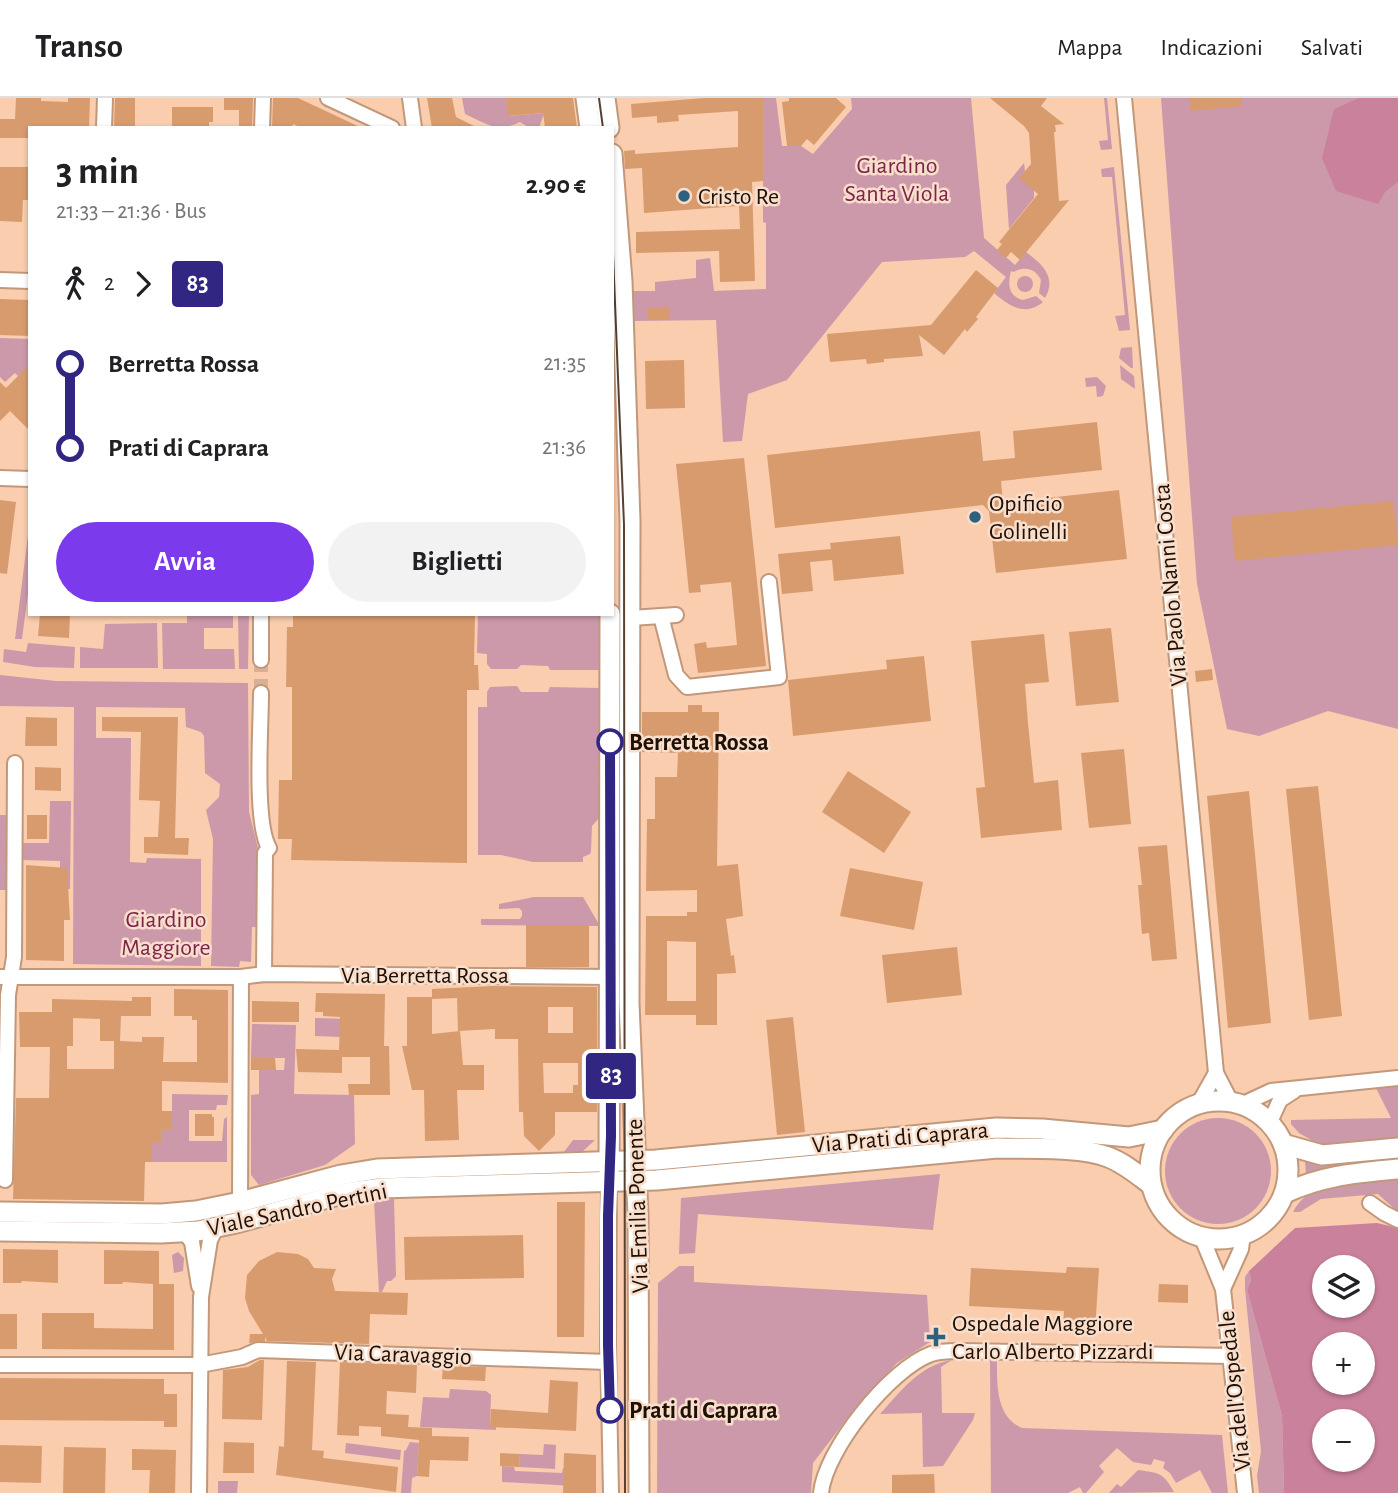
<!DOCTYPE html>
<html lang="it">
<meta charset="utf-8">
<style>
:root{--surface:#fff;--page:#f2f2f2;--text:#202124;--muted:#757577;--line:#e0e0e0;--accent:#7c3aed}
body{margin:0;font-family:"Alegreya Sans",sans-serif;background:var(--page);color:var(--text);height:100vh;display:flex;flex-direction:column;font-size:26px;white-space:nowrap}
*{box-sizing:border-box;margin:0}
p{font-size:23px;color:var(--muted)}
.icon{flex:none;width:38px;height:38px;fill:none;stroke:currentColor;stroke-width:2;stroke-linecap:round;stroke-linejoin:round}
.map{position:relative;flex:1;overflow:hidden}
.sheet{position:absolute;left:28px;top:28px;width:586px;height:490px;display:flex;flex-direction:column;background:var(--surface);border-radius:0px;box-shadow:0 2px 5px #0004}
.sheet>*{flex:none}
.badge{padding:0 14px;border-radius:5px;font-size:24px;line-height:46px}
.buttons{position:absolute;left:1312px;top:1157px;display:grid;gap:14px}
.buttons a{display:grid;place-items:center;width:63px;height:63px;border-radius:50%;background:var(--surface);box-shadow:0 2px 5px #0004;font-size:35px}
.map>.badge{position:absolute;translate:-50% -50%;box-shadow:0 0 0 4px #fff}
.legs{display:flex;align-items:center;gap:10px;height:77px;padding:0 28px;font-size:23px}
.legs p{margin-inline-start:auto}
.head{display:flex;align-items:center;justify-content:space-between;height:119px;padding:0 28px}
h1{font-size:38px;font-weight:600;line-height:52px}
.cta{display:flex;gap:14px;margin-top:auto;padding:14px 28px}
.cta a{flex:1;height:80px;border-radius:42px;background:var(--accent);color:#fff;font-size:28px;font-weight:600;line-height:80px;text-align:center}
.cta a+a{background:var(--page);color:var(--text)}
ul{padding:0 28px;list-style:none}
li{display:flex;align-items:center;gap:24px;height:84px;font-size:26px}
li i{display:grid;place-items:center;width:10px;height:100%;margin:0 9px;background:currentColor}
li i::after{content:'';width:18px;height:18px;margin:-9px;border:5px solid;border-radius:50%;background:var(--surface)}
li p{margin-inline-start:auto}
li:first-child i{background:linear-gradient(#0000 50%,currentColor 0)}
li:last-child i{background:linear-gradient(currentColor 50%,#0000 0)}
header{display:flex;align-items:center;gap:42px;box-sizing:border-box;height:98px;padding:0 35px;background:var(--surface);border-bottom:2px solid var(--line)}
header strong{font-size:33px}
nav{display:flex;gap:38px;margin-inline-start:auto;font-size:24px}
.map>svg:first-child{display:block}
</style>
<header>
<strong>Transo</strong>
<nav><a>Mappa</a><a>Indicazioni</a><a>Salvati</a></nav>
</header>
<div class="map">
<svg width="1398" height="1395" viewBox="0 0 1398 1395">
<rect width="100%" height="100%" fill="#f9cdae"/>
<g fill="#cb99aa">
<path d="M462 0H506L509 18 544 15 539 30H530L520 24C496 35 490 27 465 16Z"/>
<path d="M763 0H776L782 48H801L813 56 852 11 851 0H971L984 140 1015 167 1026 154C1042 166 1057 179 1045 200L1039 195 1041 182C1035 170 1025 168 1013 174L1011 173C1008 184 1007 198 1023 202L1036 198 1043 204C1025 219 1009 208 994 195L1006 179 974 153 965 159 882 164 787 282 748 296 742 343 723 344 716 222 634 223 633 193H655V184L696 180V162L710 160 714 193 766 191V125L763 124Z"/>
<polygon points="1104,0 1107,0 1112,51 1101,52 1099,43 1108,42"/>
<polygon points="1161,0 1398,0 1398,631 1328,613 1259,638 1227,631 1197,486"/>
<polygon points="1024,65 1025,73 1020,80 1034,92 1034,100 1009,131 1006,87"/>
<polygon points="1114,69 1130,232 1119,233 1115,218 1125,217 1112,79 1102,79 1101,71"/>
<circle cx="1025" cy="186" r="8"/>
<polygon points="0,240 30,241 30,268 18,278 15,275 5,284 0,279"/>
<polygon points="1132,249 1133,270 1131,270 1119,260 1121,250"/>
<polygon points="1120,267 1134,278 1135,291 1121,281"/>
<polygon points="1097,279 1106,288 1103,298 1097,299 1096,288 1086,289 1085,280"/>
<polygon points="30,421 30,480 22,541 15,541"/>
<polygon points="187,516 233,516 233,530 204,530 204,551 234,551 235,571 163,571 162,525 187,525"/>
<polygon points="238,516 249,516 248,571 239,571"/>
<polygon points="478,516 600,516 600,572 550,572 548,568 521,567 517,571 491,571 487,566 487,556 477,555"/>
<polygon points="157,525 158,570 80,570 80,549 103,551 105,526"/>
<polygon points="28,545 75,549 74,570 35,569 3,564 4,551 26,554"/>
<polygon points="0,577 56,583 248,585 249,714 259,754 258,829 252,829 251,864 240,863 239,869 211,868 213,741 206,712 219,699 220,686 205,675 204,638 201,634 186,629 185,610 96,609 96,640 131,640 130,764 146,765 147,760 201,761 201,868 73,866 74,609 0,608"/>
<polygon points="517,588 521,594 548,594 550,589 600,590 600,719 592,728 591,753 590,756 583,759 583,764 533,764 501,757 478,757 478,609 487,609 487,594 490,589"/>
<polygon points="50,703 71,703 70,791 67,791 60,774 60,763 22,762 22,745 49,745"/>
<rect x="0" y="717" width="8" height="75"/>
<polygon points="534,799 583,799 600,828 481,827 481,821 520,821 522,818 522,813 519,810 499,811 499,806"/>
<polygon points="315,920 350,921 340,939 315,938"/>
<polygon points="252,926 296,927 294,996 354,997 355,1046 325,1067 259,1087 251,1077 251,997 259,996 259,972 284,972 285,960 251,960"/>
<polygon points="1398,987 1398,1040 1320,1047 1299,1035 1291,1026 1291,1022 1391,1020 1376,990"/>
<polygon points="172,996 228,997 227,1007 217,1007 216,1012 189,1012 189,1043 222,1043 224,1021 227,1019 227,1064 152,1064 152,1044 161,1044 161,1031 172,1031"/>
<circle cx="1218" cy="1073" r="53"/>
<polygon points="573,1042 595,1042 583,1053 564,1054"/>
<polygon points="1398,1059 1398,1063 1332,1069 1306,1077 1305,1061"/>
<polygon points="940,1076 933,1132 698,1116 695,1155 679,1156 681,1100"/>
<path d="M1398 1080V1114L1378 1096 1321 1101 1300 1114H1293C1312 1078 1362 1084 1398 1080Z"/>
<polygon points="394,1101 396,1178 391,1183 387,1183 382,1194 379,1194 374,1103"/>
<polygon points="178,1154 184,1160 183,1173 174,1175 172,1157"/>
<polygon points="679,1168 694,1168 694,1184 927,1197 930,1244 897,1265 853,1313 813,1365 811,1395 657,1395 658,1185"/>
<polygon points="1249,1173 1251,1182 1247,1192 1282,1318 1284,1395 1259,1395 1257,1378 1261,1353 1245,1191 1245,1179"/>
<path d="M952 1262 941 1269 942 1315H975L973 1322 943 1368 923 1369 922 1315 880 1316C901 1293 920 1267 952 1262Z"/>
<path d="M990 1263H997C997 1287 996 1319 1022 1330L1222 1337 1228 1395H1212L1200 1372 1176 1385 1170 1375 1163 1370 1165 1364 1154 1361 1151 1367 1133 1364 1117 1350 1099 1368 1104 1374 1086 1395H1083L1080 1389 1068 1395H991Z"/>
<polygon points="450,1291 486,1293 491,1297 490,1328 496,1329 496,1332 420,1329 423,1299 449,1300"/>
<polygon points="410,1344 419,1345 417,1378 412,1380 411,1395 401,1395 404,1353 406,1352"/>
<polygon points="346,1345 401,1352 400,1362 345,1355"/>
<polygon points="544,1346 556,1347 555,1371 519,1369 520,1356 543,1357"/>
<polygon points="502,1368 514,1369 515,1373 562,1375 563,1370 575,1370 575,1388 502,1384"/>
<path d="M1138 1372C1159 1375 1163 1374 1174 1394L1109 1395 1117 1386 1121 1389Z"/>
<polygon points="218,1383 238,1383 237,1395 218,1395"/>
</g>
<g fill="#ca819c" fill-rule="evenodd">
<polygon points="1359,0 1398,0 1398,84 1385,94 1378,106 1336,93 1322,60 1334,11"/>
<path d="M1377 1125 1398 1130V1395H1284L1282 1318 1247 1192 1251 1182 1249 1173 1295 1130ZM1325 1169H1363V1208H1325ZM1325 1246H1363V1284H1325ZM1325 1323H1363V1362H1325Z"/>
</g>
<g fill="#d89b6e" fill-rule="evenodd">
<polygon points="16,0 41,0 41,3 68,4 68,0 90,0 89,30 30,30 30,40 0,40 0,21 15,21"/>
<polygon points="115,0 135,0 135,30 114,30"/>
<polygon points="224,0 253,0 252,30 239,30 239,12 224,12"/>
<polygon points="273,0 298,0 362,30 302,30 293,26 292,30 272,30"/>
<polygon points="427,0 452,0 456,19 478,30 432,30"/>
<polygon points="506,0 573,0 577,30 545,30 543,15 508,18"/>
<polygon points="704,0 763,0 763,83 752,84 755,183 720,184 719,153 636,155 636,134 740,131 739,108 644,115 642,70 625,71 624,53 635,52 635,56 738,49 738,13 678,17 679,23 657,25 657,18 632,20 631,6"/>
<polygon points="789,0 836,0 846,9 814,47 807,41 801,48 787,48 782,4 789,3"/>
<polygon points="990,0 1047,0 1041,8 1064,26 1055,27 1056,34 1054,34 1059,103 1069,102 1020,162 1011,154 1006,160 997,152 1002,146 999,144 1038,96 1019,80 1031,66 1029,35 1024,28"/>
<polygon points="1189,0 1242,0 1242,8 1191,13"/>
<polygon points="172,9 213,9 213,24 209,24 209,30 172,30"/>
<polygon points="0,69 30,69 30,102 23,102 22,124 0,123"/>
<polygon points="976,172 998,190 976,219 978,221 967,234 965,231 944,257 919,237 923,258 884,261 884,264 867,266 866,261 830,264 827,236 931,227"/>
<polygon points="0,201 30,202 30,238 0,237"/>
<polygon points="647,209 670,209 670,222 648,222"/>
<polygon points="684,262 685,310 646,311 645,263"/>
<polygon points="30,266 30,333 10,313 0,323 0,284 6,290"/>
<polygon points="1097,324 1102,372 1001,383 1003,405 1119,392 1127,461 996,475 989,413 983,407 775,430 767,357 980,333 983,363 1015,360 1013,333"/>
<polygon points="744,360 766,568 698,575 694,546 706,544 707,550 737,547 731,484 700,487 701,494 689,495 676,366"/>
<polygon points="0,402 16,404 7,476 0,475"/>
<polygon points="1393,403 1398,447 1235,463 1231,419"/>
<polygon points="900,438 904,476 834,483 832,462 810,464 813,493 782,496 778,456 831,451 830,445"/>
<polygon points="40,516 70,516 69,540 38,538"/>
<polygon points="293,516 475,516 474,567 478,567 479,592 467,592 467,765 291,762 292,741 278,741 279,682 292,682 292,589 286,589 287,529 293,529"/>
<polygon points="1111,530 1119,604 1076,608 1069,534"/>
<polygon points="1044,536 1049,584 1025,586 1028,625 1034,685 1058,682 1062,732 981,740 976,690 985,689 971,543"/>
<polygon points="924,558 931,623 793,638 788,582 887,571 886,562"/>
<polygon points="1212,571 1213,582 1196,584 1195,573"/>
<path d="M688 607H702V614H719L717 768 738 766 743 818 726 821 731 858 734 857 736 875 717 876V927H696V917H645L646 818H687V814H697V792L646 793 647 721H655V679H677L678 655 642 654V614H688ZM667 843 696 844V903H667Z"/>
<polygon points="26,619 57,620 57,648 25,648"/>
<polygon points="102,619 178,619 175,740 189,740 188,757 144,755 144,739 158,739 160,703 139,702 141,634 102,633"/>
<polygon points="1124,651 1131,726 1089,730 1081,655"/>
<polygon points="35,669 61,670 61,693 35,692"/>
<polygon points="848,673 911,714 884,755 822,714"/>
<polygon points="1318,688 1342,918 1309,922 1286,691"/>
<polygon points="1249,693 1271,925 1228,930 1207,698"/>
<rect x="27" y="717" width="20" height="24"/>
<polygon points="1167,747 1177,861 1152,863 1149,835 1142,836 1138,787 1142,787 1138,749"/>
<polygon points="26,767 67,770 70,822 64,822 64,863 26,862"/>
<polygon points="850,770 923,784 914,832 840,818"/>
<rect x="526" y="827" width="63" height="42"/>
<polygon points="957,849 962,897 887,905 882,857"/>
<path d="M493 888 597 889V1014H555V1037L539 1053 524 1038 523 1014H519L518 941H495V931L458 933 457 900 432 901V891ZM548 909H573V935H548ZM543 965H578V987H573V995H544Z"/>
<path d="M174 891 228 892V985L162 983V1013H172V1031H161V1045L152 1044V1064H145L144 1103 13 1101 16 1000H49L50 949H20L19 914H52V901L132 903V899H151V918H121L120 943 142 944V939H164L163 964H197V922H192V918H174ZM73 920 100 921V943H114V971H67V948H73Z"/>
<polygon points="316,895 385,896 384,948 389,948 390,997 349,997 348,986 370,986 370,959 342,959 342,975 298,974 296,951 339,952 340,919 323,918 323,914 315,914"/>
<polygon points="407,899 432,899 432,936 460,933 463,967 484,967 484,992 457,992 459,1042 425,1043 424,992 412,992 402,948 407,948"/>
<polygon points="252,903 299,904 299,924 252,924"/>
<polygon points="793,919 805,1034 777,1037 766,922"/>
<polygon points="251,960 275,960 276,972 251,972"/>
<polygon points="195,1016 212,1016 212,1019 214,1019 214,1038 195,1038"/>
<polygon points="557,1104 585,1104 584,1239 557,1239"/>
<polygon points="523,1137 524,1180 405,1182 404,1139"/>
<polygon points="3,1151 58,1152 58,1185 22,1183 21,1185 3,1185"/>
<polygon points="104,1152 159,1153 159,1186 174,1186 174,1252 42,1251 42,1215 94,1215 94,1230 153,1231 153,1186 123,1184 122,1186 104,1186"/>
<polygon points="277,1154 298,1156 308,1161 314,1170 336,1171 332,1181 335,1193 408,1195 407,1217 370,1216 369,1246 267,1243 265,1239 265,1243 249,1245 250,1236 263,1236 249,1213 245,1200 247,1177 259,1163"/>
<polygon points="1067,1169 1099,1170 1095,1233 1063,1232 1064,1213 969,1208 971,1170 1066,1175"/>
<polygon points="1159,1186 1188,1187 1188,1205 1158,1204"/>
<rect x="0" y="1216" width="17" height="35"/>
<polygon points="260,1262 264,1262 262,1322 222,1321 223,1272 248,1269"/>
<polygon points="287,1263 316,1264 312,1352 324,1353 323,1360 398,1369 396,1394 276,1377 279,1348 284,1349"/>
<polygon points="340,1264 417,1267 416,1295 387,1293 386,1316 409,1317 408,1329 432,1330 432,1338 469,1339 468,1363 430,1362 429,1379 417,1378 419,1342 381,1338 381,1329 359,1328 359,1338 337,1337"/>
<polygon points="443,1268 486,1269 485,1283 442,1281"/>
<polygon points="0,1280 164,1281 164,1296 177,1296 177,1329 164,1329 164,1323 0,1322"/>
<polygon points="550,1282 578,1284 576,1333 490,1329 491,1311 548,1315"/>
<polygon points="224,1344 254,1345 254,1375 223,1375"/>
<polygon points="0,1347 42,1348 41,1385 0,1384"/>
<polygon points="64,1349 106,1350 105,1395 63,1395"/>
<polygon points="132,1351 176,1352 175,1395 149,1395 150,1372 132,1372"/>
<polygon points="500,1355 520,1356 519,1369 500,1368"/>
<polygon points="564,1355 596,1357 596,1395 563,1395"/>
<polygon points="934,1376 935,1395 892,1395 892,1377"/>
</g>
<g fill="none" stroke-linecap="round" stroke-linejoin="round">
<polyline stroke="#d8b195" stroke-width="14" stroke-dasharray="14 7" stroke-linecap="butt" points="261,595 261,562"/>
<defs>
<g id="minor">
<polyline points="328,0 392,30"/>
<polyline points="410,0 414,30"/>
<polyline points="1124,0 1216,975 1231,1004"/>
<polyline points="104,30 105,0"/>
<polyline points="262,30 263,0"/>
<polyline points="0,182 30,183"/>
<polyline points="0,380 30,381"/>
<polyline points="661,518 676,577 687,589 779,579 769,484"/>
<polyline points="631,520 676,517"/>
<polyline points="261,562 261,516"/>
<path d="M261 595C261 629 254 724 269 750L265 755 264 876"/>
<polyline points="0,879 241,879"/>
<polyline points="1199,1005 1216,975"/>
<polyline points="1241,1007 1271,993 1398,980"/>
<polyline points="1269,1026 1280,1002 1294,993"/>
<polyline points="5,1082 8,897 14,859 15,665"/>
<polyline points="609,1084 608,1247 611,1395"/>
<polyline points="240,1104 241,879 264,876 610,879"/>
<polyline points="1370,1105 1384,1115 1398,1122"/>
<polyline points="184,1134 192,1144 199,1188"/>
<polyline points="1202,1140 1223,1191 1245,1395"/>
<polyline points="1223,1191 1241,1151 1243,1136"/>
<polyline points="0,1267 200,1267 242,1259 258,1252 608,1264"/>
<polyline points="199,1395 201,1199 210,1142 216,1130"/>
<path d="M821 1395C825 1352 890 1271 931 1256 940 1253 949 1253 958 1253L1231 1258"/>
</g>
<g id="major">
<polyline points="586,0 590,30"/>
<polyline points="605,0 609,30"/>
<polyline points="612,56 622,183 630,423 629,905 638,1117 639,1395"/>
<circle cx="1219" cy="1072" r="69"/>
<polyline points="1283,1046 1322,1057 1398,1050"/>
<polyline points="609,1076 610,516"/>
<path d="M1285 1095C1323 1077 1357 1075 1398 1071"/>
<polyline points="0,1114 162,1116 196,1113 240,1104 341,1077 377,1071 656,1062 996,1030 1042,1031 1129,1039 1163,1032"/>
<path d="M0 1133 161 1135 198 1133 236 1125 346 1095 382 1090 657 1082 997 1050C1029 1051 1079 1048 1108 1059 1124 1065 1137 1076 1150 1086"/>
</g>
</defs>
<use href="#minor" stroke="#c2987b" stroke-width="18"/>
<use href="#major" stroke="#c2987b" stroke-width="23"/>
<use href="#minor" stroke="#fff" stroke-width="14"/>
<use href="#major" stroke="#fff" stroke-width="19"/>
<g stroke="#584131" stroke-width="2">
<polyline points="599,0 603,30"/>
<polyline points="612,131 624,427 625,1395"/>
</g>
</g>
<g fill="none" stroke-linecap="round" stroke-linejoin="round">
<defs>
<polyline id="line-1" points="610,644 611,1038 608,1118 608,1247 610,1312"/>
</defs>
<use href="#line-1" stroke="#fff" stroke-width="16"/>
<use href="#line-1" stroke="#312783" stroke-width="10"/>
</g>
<g fill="#2e617e" stroke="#f9decc" stroke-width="2.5">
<circle cx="684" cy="98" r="7"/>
<circle cx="975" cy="419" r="7"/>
<path d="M932.5 1228.5h7v7h7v7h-7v7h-7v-7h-7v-7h7z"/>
</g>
<g fill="#fff" stroke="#312783" stroke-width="3.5">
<circle cx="610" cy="644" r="12"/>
<circle cx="610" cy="1312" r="12"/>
</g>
<g text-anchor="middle" stroke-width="5" stroke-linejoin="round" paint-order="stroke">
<g font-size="24" fill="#7c254c" stroke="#f9decc">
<text x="897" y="75">Giardino<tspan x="897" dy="28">Santa Viola</tspan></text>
<text x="166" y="829">Giardino<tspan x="166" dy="28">Maggiore</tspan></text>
</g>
<g font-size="24" fill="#1f1005" stroke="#f9decc" text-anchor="start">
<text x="698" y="106">Cristo Re</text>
<text x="989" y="413">Opificio<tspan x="989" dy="28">Golinelli</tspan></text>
<text x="952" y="1233">Ospedale Maggiore<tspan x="952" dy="28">Carlo Alberto Pizzardi</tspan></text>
</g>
<g font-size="24" fill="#1f1005" stroke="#f9decc">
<text transform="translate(1170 487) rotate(-95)" y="8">Via Paolo Nanni Costa</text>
<text x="425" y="885">Via Berretta Rossa</text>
<text transform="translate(900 1039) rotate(-5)" y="8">Via Prati di Caprara</text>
<text transform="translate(637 1108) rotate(-92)" y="8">Via Emilia Ponente</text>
<text transform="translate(297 1111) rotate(-12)" y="8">Viale Sandro Pertini</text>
<text transform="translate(403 1256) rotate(2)" y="8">Via Caravaggio</text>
<text transform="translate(1234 1293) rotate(-96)" y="8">Via dell'Ospedale</text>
</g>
<g font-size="24" font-weight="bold" fill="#1f1005" stroke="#f9decc" text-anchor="start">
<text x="629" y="652">Berretta Rossa</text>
<text x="629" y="1320">Prati di Caprara</text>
</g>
</g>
</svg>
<div class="buttons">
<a><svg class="icon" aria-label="layers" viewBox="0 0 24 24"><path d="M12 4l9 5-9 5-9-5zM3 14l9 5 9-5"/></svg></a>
<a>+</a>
<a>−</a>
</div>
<b class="badge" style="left:611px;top:978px;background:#312783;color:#fff">83</b>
<section class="sheet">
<div class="head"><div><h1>3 min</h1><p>21:33 – 21:36 · Bus</p></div><b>2.90 €</b></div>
<div class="legs"><svg class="icon" aria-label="walk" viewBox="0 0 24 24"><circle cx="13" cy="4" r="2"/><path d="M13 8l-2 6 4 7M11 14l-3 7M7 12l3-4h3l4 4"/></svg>2<svg class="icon" aria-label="forward" viewBox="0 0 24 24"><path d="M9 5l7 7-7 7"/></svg><b class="badge" style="background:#312783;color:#fff">83</b></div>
<ul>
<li><i style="color:#312783"></i><b>Berretta Rossa</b><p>21:35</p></li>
<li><i style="color:#312783"></i><b>Prati di Caprara</b><p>21:36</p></li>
</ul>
<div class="cta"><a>Avvia</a><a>Biglietti</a></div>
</section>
</div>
